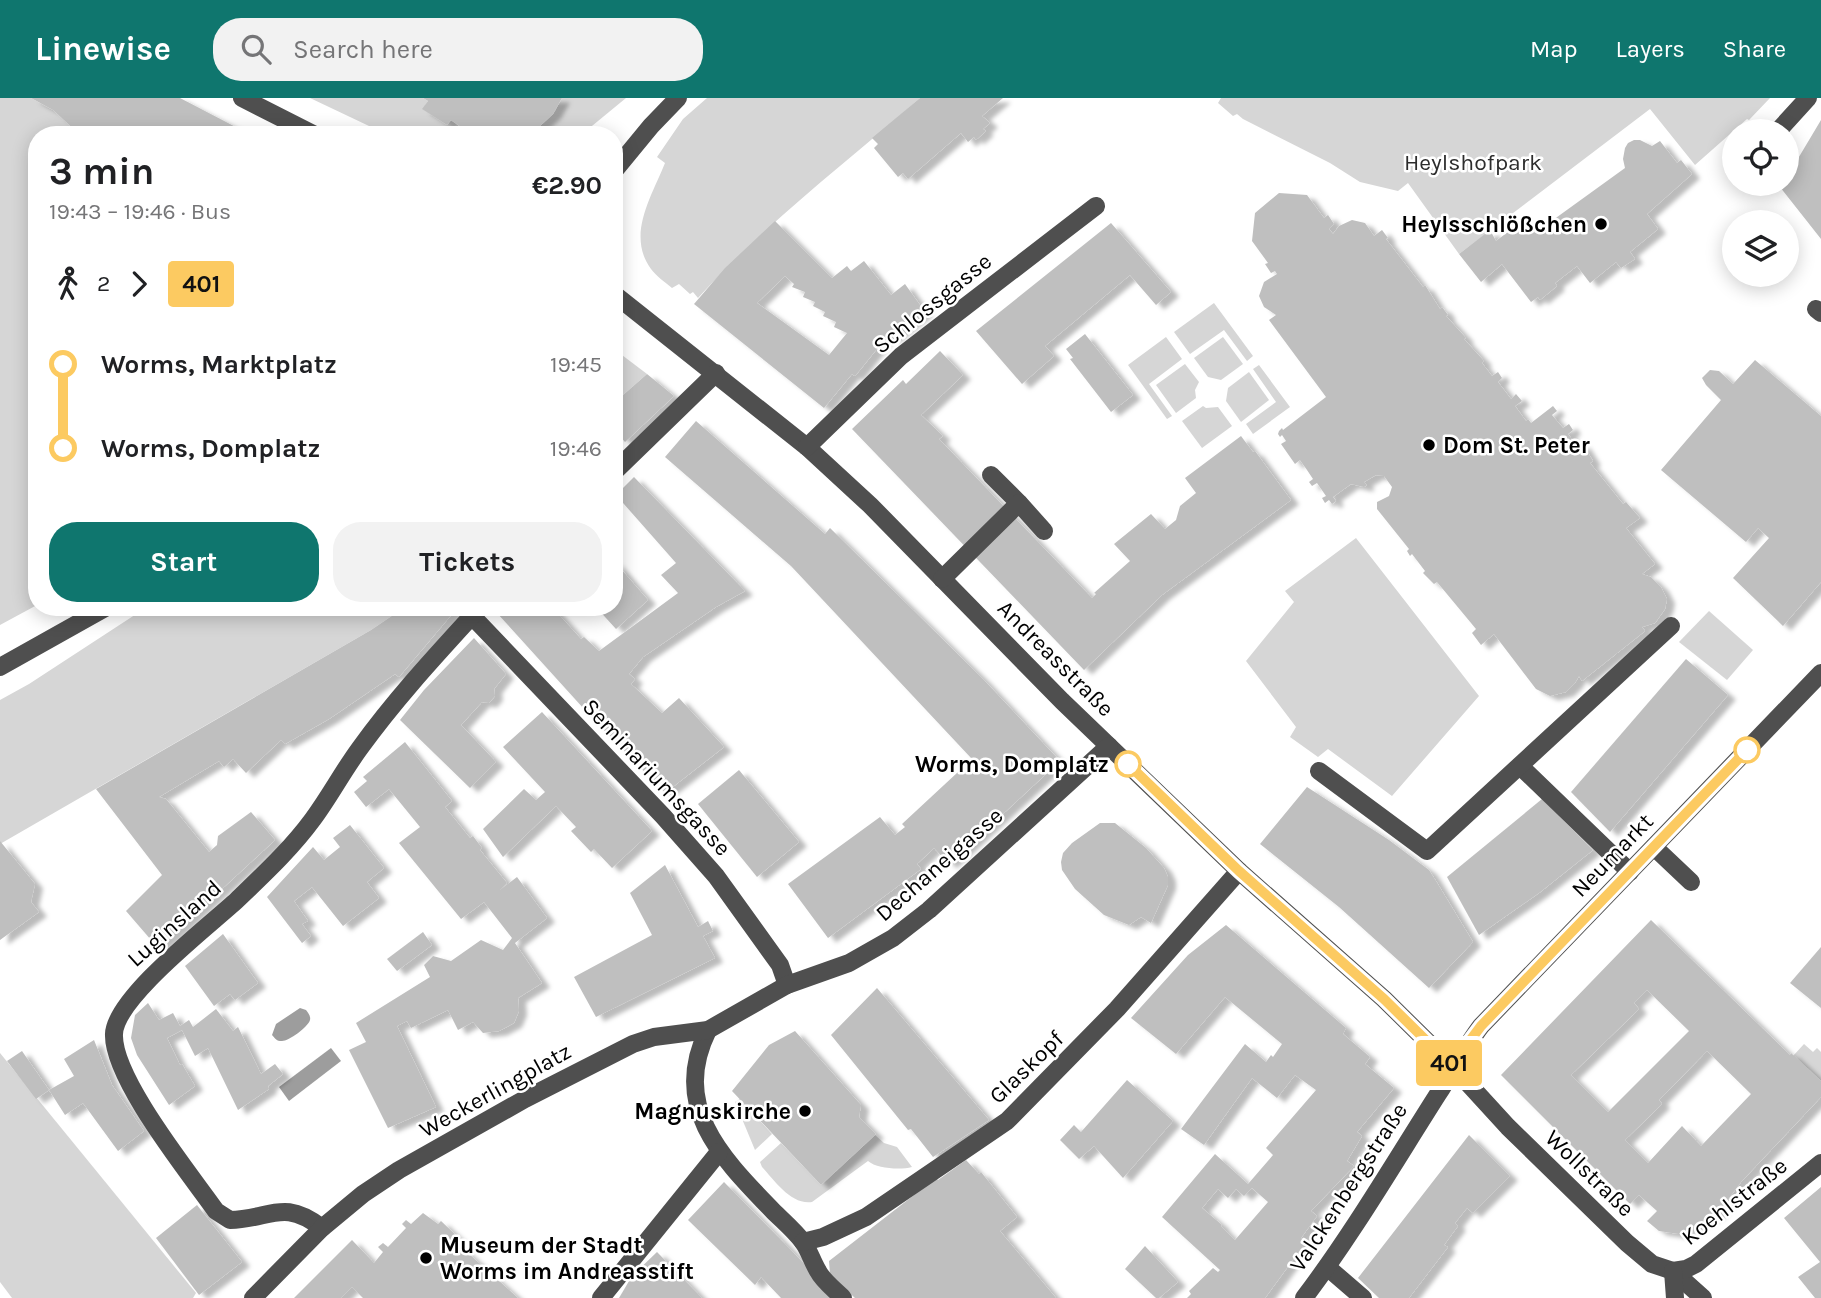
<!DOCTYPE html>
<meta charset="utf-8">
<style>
:root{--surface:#fff;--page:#f2f2f2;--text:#202124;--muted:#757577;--accent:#0f766e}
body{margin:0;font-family:Karla,sans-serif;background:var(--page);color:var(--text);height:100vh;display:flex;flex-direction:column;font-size:26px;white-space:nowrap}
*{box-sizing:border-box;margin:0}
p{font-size:23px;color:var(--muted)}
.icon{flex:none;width:38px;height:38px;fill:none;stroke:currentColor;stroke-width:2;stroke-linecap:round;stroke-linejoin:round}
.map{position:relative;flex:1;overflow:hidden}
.sheet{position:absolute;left:28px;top:28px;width:595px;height:490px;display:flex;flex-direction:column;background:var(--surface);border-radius:28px;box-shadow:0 4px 18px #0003}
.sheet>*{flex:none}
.badge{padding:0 14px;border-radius:5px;font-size:24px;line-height:46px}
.buttons{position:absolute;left:1722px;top:21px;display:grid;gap:14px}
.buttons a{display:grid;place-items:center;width:77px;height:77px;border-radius:50%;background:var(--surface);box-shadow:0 4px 18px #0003;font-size:35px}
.map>.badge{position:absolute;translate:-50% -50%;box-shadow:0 0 0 4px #fff}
.legs{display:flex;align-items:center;gap:10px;height:77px;padding:0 21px;font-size:23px}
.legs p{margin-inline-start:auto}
.overview{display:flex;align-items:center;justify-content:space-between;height:119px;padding:0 21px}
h1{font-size:38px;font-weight:700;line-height:52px}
.primary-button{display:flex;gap:14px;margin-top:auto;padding:14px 21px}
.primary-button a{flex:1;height:80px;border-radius:28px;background:var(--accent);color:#fff;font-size:28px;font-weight:700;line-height:80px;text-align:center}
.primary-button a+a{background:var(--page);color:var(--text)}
ul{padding:0 21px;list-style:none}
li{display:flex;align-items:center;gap:24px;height:84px;font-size:26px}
li i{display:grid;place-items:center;width:10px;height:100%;margin:0 9px;background:currentColor}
li i::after{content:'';width:18px;height:18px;margin:-9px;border:5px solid;border-radius:50%;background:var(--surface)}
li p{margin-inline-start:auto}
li:first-child i{background:linear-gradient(#0000 50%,currentColor 0)}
li:last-child i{background:linear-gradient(currentColor 50%,#0000 0)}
header{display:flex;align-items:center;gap:42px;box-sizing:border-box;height:98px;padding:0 35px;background:var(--accent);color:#fff}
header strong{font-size:33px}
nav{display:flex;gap:38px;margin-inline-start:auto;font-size:24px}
.search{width:490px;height:63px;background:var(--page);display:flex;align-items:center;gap:18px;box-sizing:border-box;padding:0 24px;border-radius:28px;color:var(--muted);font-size:26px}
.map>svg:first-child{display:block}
</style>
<header>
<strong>Linewise</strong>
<div class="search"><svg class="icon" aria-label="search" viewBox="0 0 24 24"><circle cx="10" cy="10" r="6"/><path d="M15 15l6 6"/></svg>Search here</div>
<nav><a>Map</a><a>Layers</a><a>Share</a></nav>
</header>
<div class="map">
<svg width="1821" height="1200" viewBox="0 0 1821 1200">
<defs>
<filter id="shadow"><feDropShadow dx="8" dy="4.5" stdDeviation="2" flood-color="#0004"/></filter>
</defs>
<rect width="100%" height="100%" fill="#fff"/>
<g fill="#d6d6d6">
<polygon points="0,0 31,0 53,12 80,37 37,37 37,507 0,527"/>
<polygon points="310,0 423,0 428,3 423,11 447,27 451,22 461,29 458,33 465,37 388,37"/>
<polygon points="562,0 626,0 581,37 530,37 553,16"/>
<path d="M707 0H920C847 64 765 126 698 200L693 194 690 196 679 186 672 190C665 184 656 178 651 171 626 137 652 98 665 65L657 59 683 21Z"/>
<polygon points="1221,0 1770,0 1749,22 1747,21 1695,67 1650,11 1459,156 1408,85 1398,93 1360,84 1330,65 1243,21 1237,16 1233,18 1218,5"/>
<polygon points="1214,205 1253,258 1247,263 1224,232 1190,256 1174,234"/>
<polygon points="1166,239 1182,261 1149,286 1172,318 1167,321 1128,267"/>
<polygon points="1223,239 1243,266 1221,282 1208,279 1194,260"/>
<polygon points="614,251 647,276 614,305"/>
<polygon points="1185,266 1199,284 1195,292 1196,300 1176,315 1156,287"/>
<polygon points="1259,267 1290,309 1253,336 1246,326 1276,304 1253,271"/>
<polygon points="1249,274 1269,302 1241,324 1226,303 1228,290"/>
<polygon points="1203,308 1206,310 1218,309 1232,328 1202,350 1182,323"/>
<polygon points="1356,440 1479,598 1392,698 1328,651 1318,659 1290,639 1296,629 1246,563 1294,504 1285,493"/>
<polygon points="147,509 405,509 371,532 0,746 0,602 29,586"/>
<polygon points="1709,513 1753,552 1727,582 1679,544"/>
<polygon points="1804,946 1813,954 1817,950 1821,954 1821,983 1793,958"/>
<polygon points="0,955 196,1195 193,1200 12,1200 0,1184"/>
<polygon points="740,1001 772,1036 755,1052 735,1004"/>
<path d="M875 1037 884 1045 897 1049 912 1069C901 1072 877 1071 868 1063L812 1104C791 1107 775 1083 762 1069L760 1064 781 1045 821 1087Z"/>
</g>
<g fill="#9d9d9d">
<path d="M300 910 306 912C308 915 311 918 310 922 308 929 289 943 282 943 276 943 276 941 272 937L276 926Z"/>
<polygon points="331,950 341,963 289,1003 279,989"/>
</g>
<g fill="#bfbfbf" fill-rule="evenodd" filter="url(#shadow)">
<polygon points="31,0 180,0 251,37 80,37 53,12"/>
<polygon points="423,0 562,0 553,16 530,37 465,37 458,33 461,29 451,22 447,27 422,11 428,3"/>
<polygon points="920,0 1003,0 982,18 990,25 983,31 986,33 976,42 974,39 968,44 961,35 908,81 903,75 898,79 874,50 878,46 872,40"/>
<polygon points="1821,22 1821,141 1780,89 1782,86 1787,86 1787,79"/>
<polygon points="1634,42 1640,42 1652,48 1660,43 1677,65 1681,62 1692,76 1647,116 1658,131 1630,154 1635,161 1621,170 1616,164 1590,185 1577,168 1555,185 1557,188 1540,202 1538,199 1531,204 1502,166 1481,184 1459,156 1490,132 1496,143 1525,121 1535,135 1625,70 1623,61 1625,50 1628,45"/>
<polygon points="1279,95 1307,97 1324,120 1328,117 1334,126 1329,131 1333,136 1339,128 1352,122 1365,125 1374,138 1382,132 1388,140 1386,141 1423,189 1425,187 1440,211 1442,209 1448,217 1446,218 1466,240 1464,241 1484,263 1482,265 1492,278 1498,274 1502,280 1498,284 1511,301 1516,296 1522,303 1515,308 1526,323 1528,321 1531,325 1553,308 1557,313 1552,317 1563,330 1569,326 1573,332 1568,336 1578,349 1582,345 1593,363 1590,365 1623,406 1626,404 1640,420 1626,430 1655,466 1642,476 1651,479 1661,489 1667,501 1665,511 1655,525 1642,529 1645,533 1582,583 1579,578 1575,585 1566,594 1550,598 1536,591 1494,536 1481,547 1472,535 1476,531 1437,484 1434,486 1423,475 1425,473 1412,456 1410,458 1407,453 1409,451 1377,411 1377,404 1389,398 1392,389 1384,378 1376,377 1364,384 1367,387 1364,389 1351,386 1333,399 1336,403 1332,406 1329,402 1325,405 1322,400 1326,398 1317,385 1312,388 1309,384 1313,381 1307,372 1300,362 1295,366 1281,346 1286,343 1282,337 1280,339 1278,336 1279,333 1282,330 1283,332 1326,299 1269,222 1276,217 1264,209 1259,198 1264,184 1277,176 1275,173 1271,175 1265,166 1268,165 1252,143 1255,115"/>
<path d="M775 123 832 180 847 168 851 173 864 163 891 197 905 186 925 214 891 241 888 237 860 272 855 278 852 276 824 310 694 206 725 170ZM785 178 794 186 792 189 805 194 803 199 815 204 813 208 825 214 823 218 836 224 834 229 847 235 829 257 757 205Z"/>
<polygon points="1111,125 1171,194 1156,207 1130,177 1045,248 1054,258 1022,286 976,233"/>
<polygon points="1085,236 1133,297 1111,314 1070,261 1073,260 1066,251"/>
<polygon points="940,253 963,277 921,317 943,338 939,341 1092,500 1096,496 1094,495 1130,463 1114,446 1151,416 1165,431 1176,422 1180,408 1196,395 1185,380 1241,338 1253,354 1255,353 1291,402 1162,497 1084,572 852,331 903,282 906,286"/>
<polygon points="1755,262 1821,318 1821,484 1783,528 1733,480 1769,440 1758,430 1746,444 1661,372 1721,302 1706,287 1702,280 1710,272 1719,273 1733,286"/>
<polygon points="647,276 674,298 625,344 617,335 614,338 614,305"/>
<polygon points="696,323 825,436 830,430 983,581 1060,663 949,766 934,750 917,766 921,771 828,840 788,786 880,719 895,737 905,729 902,726 972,661 791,468 665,359"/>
<polygon points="634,379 745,493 716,509 643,559 629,576 635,581 631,586 662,615 679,600 724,649 665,695 594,622 497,515 503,509 552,509 581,541 584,539 599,553 678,495 661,477 676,465 616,397"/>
<polygon points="614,463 648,502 616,531 596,509 614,509"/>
<polygon points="405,509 458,509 399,579 395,576 329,621 285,646 281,642 246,675 233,661 224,669 219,663 159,699 166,701 209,754 217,747 218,738 251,714 275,742 158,850 126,813 162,777 96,691 371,532"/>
<polygon points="474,540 506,576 494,591 495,598 489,605 482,604 461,627 496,664 470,690 400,622 424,592"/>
<polygon points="1686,561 1728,597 1610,734 1571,694"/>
<polygon points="542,614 652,733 612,770 594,751 591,754 571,733 576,729 556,708 503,759 483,731 524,691 536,702 545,694 503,649"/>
<polygon points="405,644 452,703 445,709 470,740 473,738 482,750 480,752 507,785 500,792 517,779 547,820 515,845 542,885 518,900 519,913 514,925 499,933 483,935 473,924 458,932 448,912 411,930 407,923 397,928 436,1009 388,1030 349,952 366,944 356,925 430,879 424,867 433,858 451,863 481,842 503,852 512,840 484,804 461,821 399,745 420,729 389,691 366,709 354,694 367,683 363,679"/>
<polygon points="739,672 799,744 757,779 698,706"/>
<polygon points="1307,689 1389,742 1429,772 1436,783 1473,844 1429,890 1339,809 1260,746"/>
<polygon points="1542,701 1593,752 1539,795 1479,837 1447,779"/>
<polygon points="1100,725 1115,725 1146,750 1164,770 1168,779 1168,787 1151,825 1141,819 1129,827 1104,817 1075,791 1062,772 1061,764 1063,755 1072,745"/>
<polygon points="350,727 384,770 367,784 379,800 343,828 312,789 294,803 308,823 302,826 311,838 302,845 267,799 313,749 324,762 340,749 333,740"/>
<polygon points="0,743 35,786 31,804 39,814 0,842"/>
<polygon points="665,767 698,829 708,823 713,833 703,838 715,860 596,919 574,879 652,837 630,795"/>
<path d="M1651 822 1790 957 1791 955 1821 983V999L1741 1084 1718 1115 1679 1136 1659 1133 1647 1123 1657 1113 1639 1097 1630 1106 1501 977ZM1647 892 1689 933 1608 1014 1571 977 1639 911 1634 905ZM1707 953 1751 996 1701 1048 1682 1028 1648 1065 1625 1042 1662 1006 1659 1002Z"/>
<path d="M1226 827 1346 930 1343 936 1370 959 1365 966 1394 990 1357 1034 1362 1038 1347 1063 1354 1068 1311 1113 1317 1118 1301 1140 1306 1144 1265 1200H1187L1191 1196 1189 1193 1213 1170 1218 1174 1220 1172 1162 1119 1215 1056 1248 1086 1273 1057 1266 1050 1316 992 1295 977 1277 1000 1252 980 1204 1047 1181 1031 1245 946 1266 964 1271 957 1273 959 1282 946 1225 899 1176 956 1131 920 1188 857ZM1252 1090 1268 1104 1235 1142 1221 1128 1222 1127 1202 1110 1218 1091 1228 1100 1236 1091 1244 1098Z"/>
<polygon points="423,834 432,847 397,873 387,861"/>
<polygon points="223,836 258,885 235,902 230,896 214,908 185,868"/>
<polygon points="1821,849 1821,910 1790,885"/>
<polygon points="877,890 989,1022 933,1059 911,1031 908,1032 831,937"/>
<polygon points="148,905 159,922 173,915 180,928 189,922 193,929 216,911 233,933 238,929 261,976 275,966 283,976 268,988 269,991 238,1012 208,950 195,958 182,932 167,940 180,967 182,966 195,988 169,1007 137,957 131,940 135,917"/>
<polygon points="795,933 861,1007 859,1019 876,1036 821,1087 732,993 769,947"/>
<polygon points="94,942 112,987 144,1033 118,1053 83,1005 65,1017 49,992 74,978 64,961"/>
<polygon points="22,953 49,992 36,1001 7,963"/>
<polygon points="1127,982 1173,1023 1123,1080 1094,1048 1079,1061 1060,1042 1074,1027 1081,1034"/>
<polygon points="1469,1037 1510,1078 1473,1115 1467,1110 1455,1125 1458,1128 1444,1147 1448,1149 1409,1200 1379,1200 1358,1180"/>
<polygon points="966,1062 979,1076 981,1074 1017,1119 1000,1133 1056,1200 855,1200 830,1176 829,1163 936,1080 938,1082"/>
<polygon points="724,1084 790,1151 837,1200 781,1200 761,1179 755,1187 688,1122"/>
<polygon points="1821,1089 1821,1200 1815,1200 1798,1179 1820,1164 1784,1120"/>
<polygon points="197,1107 242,1164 199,1197 156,1140"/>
<polygon points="423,1115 438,1126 441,1123 462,1143 459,1147 518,1200 363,1200 352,1189 341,1200 294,1200 352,1142 374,1165 383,1154 378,1149 383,1145 388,1149 406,1130 402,1126 406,1122 411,1126"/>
<polygon points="1145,1148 1178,1184 1159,1200 1156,1200 1125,1171"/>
<polygon points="657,1154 702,1200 619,1200 632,1178"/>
</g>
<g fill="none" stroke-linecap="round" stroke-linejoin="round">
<g stroke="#4f4f4f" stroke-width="18">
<polyline points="242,0 315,37"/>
<polyline points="1778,33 1808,0"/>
<polyline points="614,73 651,28 678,0"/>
<polyline points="614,196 807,349 870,407 1062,603 1239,773 1384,901 1454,970 1508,1029 1627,1145 1652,1166 1673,1173 1703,1200"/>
<polyline points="1816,211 1821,215"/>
<polyline points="807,349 901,258 1096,108"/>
<polyline points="614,374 716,275"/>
<polyline points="991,377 1019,405"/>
<polyline points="942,481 1019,405 1044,433"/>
<polyline points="472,518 663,718 716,778 780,867 787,887"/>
<polyline points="0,569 107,509"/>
<polyline points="1520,668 1630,774"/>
<polyline points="1319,673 1427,753 1671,528"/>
<polyline points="1654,749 1691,784"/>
<path d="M708 932C670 1009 722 1060 773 1113 783 1123 795 1133 803 1144 809 1152 812 1163 818 1173 823 1183 835 1192 843 1200"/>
<path d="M322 1130C283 1100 271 1121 230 1122L216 1113C190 1076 112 980 114 936 115 900 209 828 237 802 264 776 291 751 313 721 330 698 343 673 360 650 396 600 438 555 480 509"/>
<polyline points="803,1144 823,1139 866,1119 1007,1023 1117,911 1239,773"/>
<polyline points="1327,1169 1363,1200"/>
<polyline points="1673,1173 1686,1171 1696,1166 1821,1065"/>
<polyline points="1673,1173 1675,1200"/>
<polyline points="253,1200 322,1130 363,1096 399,1072 525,1001 633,946 654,939 708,932 787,887 849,865 893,840 929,812 1109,648"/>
<polyline points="601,1200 719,1054"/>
<path d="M1304 1200C1353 1135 1394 1065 1438 996 1453 973 1465 949 1481 928L1821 575"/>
</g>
</g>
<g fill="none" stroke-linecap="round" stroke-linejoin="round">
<defs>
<polyline id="line-1" points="1128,666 1239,773 1384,901 1454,970 1469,944 1481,928 1747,652"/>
</defs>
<use href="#line-1" stroke="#fff" stroke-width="16"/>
<use href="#line-1" stroke="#fcca61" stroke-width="10"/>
</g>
<g fill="#000" stroke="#fff" stroke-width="2.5">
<circle cx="1601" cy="126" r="7"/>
<circle cx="1429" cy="347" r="7"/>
<circle cx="805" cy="1013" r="7"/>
<circle cx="426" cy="1160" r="7"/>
</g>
<g fill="#fff" stroke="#fcca61" stroke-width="3.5">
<circle cx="1747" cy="652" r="12"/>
<circle cx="1128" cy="666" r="12"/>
</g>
<g text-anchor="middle" stroke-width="5" stroke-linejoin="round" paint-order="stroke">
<g font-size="23" fill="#2d2d2d" stroke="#fff">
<text x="1473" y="72">Heylshofpark</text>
</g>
<g font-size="23" font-weight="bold" fill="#000" stroke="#fff" text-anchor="end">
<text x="1587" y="134">Heylsschlößchen</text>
<text x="1443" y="355" text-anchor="start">Dom St. Peter</text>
<text x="791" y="1021">Magnuskirche</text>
<text x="440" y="1155" text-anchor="start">Museum der Stadt<tspan x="440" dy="26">Worms im Andreasstift</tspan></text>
</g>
<g font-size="23" fill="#000" stroke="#fff">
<text transform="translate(932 205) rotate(-39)" y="8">Schlossgasse</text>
<text transform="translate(1056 560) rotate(45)" y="8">Andreasstraße</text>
<text transform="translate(657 679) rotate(47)" y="8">Seminariumsgasse</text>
<text transform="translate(1612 757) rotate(-46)" y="8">Neumarkt</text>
<text transform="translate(939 766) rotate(-41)" y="8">Dechaneigasse</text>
<text transform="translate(174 825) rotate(-42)" y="8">Luginsland</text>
<text transform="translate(1026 969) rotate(-44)" y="8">Glaskopf</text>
<text transform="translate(495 992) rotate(-29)" y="8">Weckerlingplatz</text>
<text transform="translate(1590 1075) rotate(44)" y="8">Wollstraße</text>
<text transform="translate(1348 1089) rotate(-57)" y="8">Valckenbergstraße</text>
<text transform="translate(1734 1103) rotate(-38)" y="8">Koehlstraße</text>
</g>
<g font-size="23" font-weight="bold" fill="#000" stroke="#fff" text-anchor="end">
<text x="1109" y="674">Worms, Domplatz</text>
</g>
</g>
</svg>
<div class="buttons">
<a><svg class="icon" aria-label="locate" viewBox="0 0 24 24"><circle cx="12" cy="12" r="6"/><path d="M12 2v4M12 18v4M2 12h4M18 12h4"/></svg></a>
<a><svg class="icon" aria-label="layers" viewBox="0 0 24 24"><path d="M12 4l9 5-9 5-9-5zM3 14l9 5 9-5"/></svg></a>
</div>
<b class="badge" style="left:1449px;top:965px;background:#fcca61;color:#111">401</b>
<section class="sheet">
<div class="overview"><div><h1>3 min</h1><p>19:43 – 19:46 · Bus</p></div><b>€2.90</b></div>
<div class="legs"><svg class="icon" aria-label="walk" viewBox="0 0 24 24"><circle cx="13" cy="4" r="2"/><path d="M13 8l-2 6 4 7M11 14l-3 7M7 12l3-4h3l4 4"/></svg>2<svg class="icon" aria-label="forward" viewBox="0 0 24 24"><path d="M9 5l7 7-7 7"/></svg><b class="badge" style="background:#fcca61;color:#111">401</b></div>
<ul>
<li><i style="color:#fcca61"></i><b>Worms, Marktplatz</b><p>19:45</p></li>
<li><i style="color:#fcca61"></i><b>Worms, Domplatz</b><p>19:46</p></li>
</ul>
<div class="primary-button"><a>Start</a><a>Tickets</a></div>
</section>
</div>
